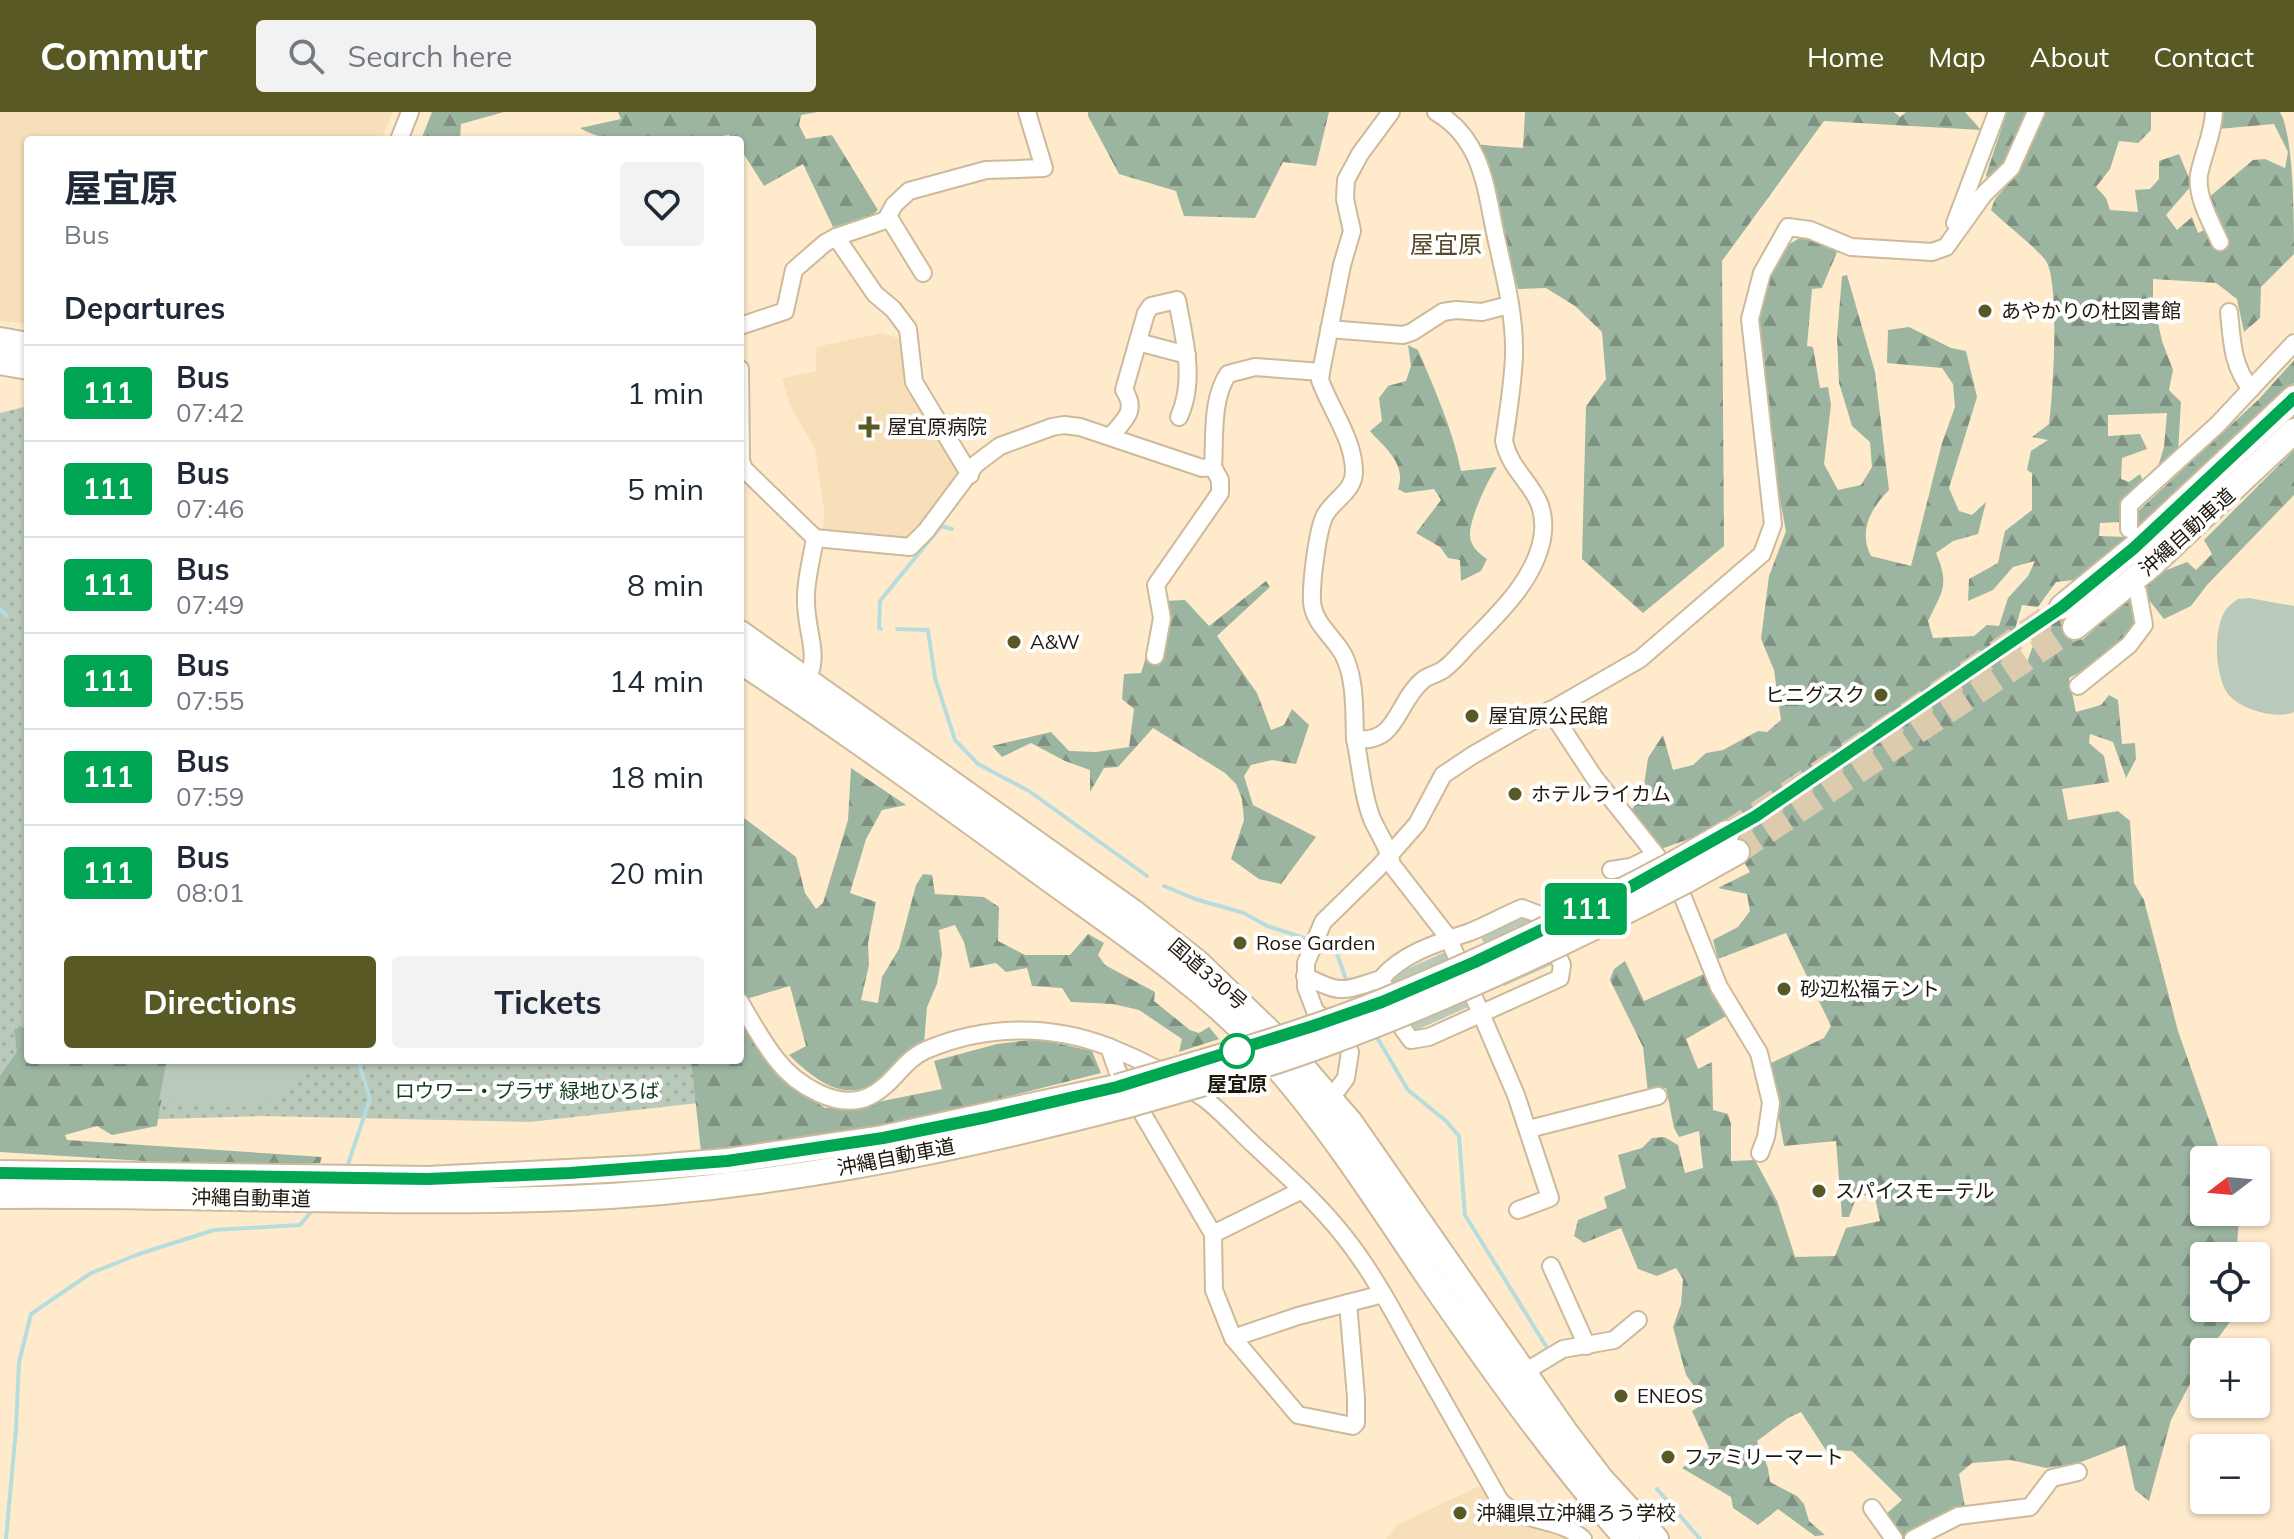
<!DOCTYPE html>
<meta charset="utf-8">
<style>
:root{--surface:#fff;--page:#f2f2f3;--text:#1f2937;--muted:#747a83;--line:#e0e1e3;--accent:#595926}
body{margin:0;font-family:Mulish,"Noto Sans JP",sans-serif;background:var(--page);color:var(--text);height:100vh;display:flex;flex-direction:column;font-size:30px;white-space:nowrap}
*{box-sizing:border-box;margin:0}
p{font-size:26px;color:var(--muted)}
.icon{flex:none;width:44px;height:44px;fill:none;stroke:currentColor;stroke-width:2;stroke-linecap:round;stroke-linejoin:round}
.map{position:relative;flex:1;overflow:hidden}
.panel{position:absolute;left:24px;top:24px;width:720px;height:928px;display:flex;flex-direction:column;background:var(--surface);border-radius:8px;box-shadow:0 2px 6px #0004}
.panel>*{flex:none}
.badge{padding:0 16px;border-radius:6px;font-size:28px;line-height:52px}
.needle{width:52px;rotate:254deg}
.controls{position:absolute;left:2190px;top:1034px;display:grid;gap:16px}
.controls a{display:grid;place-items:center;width:80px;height:80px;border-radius:8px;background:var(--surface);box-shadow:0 2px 6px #0004;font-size:40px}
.map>.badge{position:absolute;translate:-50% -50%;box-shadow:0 0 0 4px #fff}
h2{padding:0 40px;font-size:30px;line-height:72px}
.round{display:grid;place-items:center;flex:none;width:84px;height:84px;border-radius:8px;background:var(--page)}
.headline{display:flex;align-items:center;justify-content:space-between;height:136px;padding:0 40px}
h1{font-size:38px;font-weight:700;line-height:60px}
.cta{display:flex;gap:16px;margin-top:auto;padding:16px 40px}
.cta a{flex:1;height:92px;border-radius:8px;background:var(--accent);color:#fff;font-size:32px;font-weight:700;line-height:92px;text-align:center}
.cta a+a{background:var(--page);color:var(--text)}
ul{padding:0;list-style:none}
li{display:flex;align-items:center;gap:24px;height:96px;padding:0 40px;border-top:2px solid var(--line)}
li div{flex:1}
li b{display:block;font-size:30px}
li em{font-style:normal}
li .badge{min-width:88px;font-weight:700;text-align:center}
header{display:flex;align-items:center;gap:48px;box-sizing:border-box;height:112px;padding:0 40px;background:var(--accent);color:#fff}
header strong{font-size:38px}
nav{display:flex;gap:44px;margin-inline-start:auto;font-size:28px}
.search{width:560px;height:72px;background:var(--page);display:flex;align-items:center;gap:20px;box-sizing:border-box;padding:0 28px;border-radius:8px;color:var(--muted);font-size:30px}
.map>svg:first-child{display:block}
</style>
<header>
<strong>Commutr</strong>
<div class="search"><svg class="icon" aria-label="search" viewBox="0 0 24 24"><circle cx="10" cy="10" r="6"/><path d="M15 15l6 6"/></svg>Search here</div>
<nav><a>Home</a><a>Map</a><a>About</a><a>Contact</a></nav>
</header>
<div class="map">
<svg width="2294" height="1427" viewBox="0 0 2294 1427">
<defs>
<pattern id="grass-dots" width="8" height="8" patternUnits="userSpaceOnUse" patternTransform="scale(2)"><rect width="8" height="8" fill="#b9cabb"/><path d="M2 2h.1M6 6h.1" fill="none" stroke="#9fada0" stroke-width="1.8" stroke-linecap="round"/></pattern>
<pattern id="forest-firs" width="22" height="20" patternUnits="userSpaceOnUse" patternTransform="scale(2)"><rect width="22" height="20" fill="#9cb5a0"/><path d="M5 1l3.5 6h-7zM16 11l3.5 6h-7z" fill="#7f9281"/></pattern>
</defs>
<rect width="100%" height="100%" fill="#ffebcb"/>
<g fill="#f7e0b9">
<polygon points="0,0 393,0 381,28 28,28 28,212 0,209"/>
<polygon points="882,221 904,228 963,362 917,420 906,426 863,426 823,419 824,397 815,337 790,293 782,266 816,259 816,235"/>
<polygon points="1479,1374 1502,1406 1566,1427 1386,1427 1397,1413"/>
</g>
<polygon fill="url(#grass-dots)" points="28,294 28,948 734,948 743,986 530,1010 262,1004 93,1009 0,1003 0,301"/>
<g fill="url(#forest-firs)">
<polygon points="432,0 504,0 461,12 460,28 421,28"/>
<path d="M618 0H818L801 3 799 13 806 27 832 23 878 98 870 105 833 115 803 52 764 74 740 36V28H733L729 23C690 29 615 38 580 16L621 7Z"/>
<polygon points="1088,0 1329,0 1316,54 1283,50 1255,106 1184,104 1176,79 1119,62 1088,4"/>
<polygon points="1525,0 1894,0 1900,5 1906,0 1965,0 1981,18 1824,9 1722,149 1724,434 1643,501 1582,447 1586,294 1606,267 1602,220 1575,194 1546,176 1518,177 1480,33 1523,36"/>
<polygon points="2007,0 2032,0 2006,52 1989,71 1986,63"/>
<path d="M2046 0H2151V18L2138 31 2119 29 2110 57 2096 75 2106 86 2110 98 2138 100 2135 78 2150 77 2159 67V49L2179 42 2192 73 2166 103 2177 118 2192 105 2198 121 2208 116V86L2253 48 2265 47 2285 56 2288 40 2274 12 2218 17 2220 0H2280C2294 24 2294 108 2294 142L2261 175 2260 206 2244 220 2237 187 2216 171 2153 167V189L2162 229 2173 258 2169 278 2181 290 2178 340 2156 361 2164 335 2167 301 2108 303V324L2140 322 2147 337 2122 346 2121 367 2129 370 2140 362 2144 371 2122 410 2100 411 2099 424 2127 425 2084 467 2056 470 2038 495 2022 493 2006 548 2026 553 2039 517 2059 501 2082 528 2132 484 2140 513 2092 554 2069 566 2076 600 2101 593 2109 583 2118 588 2122 632 2135 631 2136 647 2126 666 2113 630 2090 622 2089 631 2104 644 2109 670 2062 677 2068 708 2118 699 2130 709 2134 771 2144 788 2178 919 2223 1048H2204V1100H2237C2241 1114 2235 1129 2238 1144H2204V1196H2240L2208 1240H2204V1245L2171 1308 2149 1389 2135 1378 2125 1333 2076 1352 2046 1356 2011 1348 1972 1351 1959 1362 1965 1395 1944 1402 1903 1426 1886 1402 1902 1388 1852 1339 1836 1338 1829 1343 1801 1300 1788 1306 1757 1329 1768 1356 1770 1370 1797 1384 1804 1392 1809 1409 1825 1423 1815 1424 1778 1397 1758 1413 1733 1396 1731 1385 1682 1356 1709 1336 1692 1299 1706 1290 1686 1263 1673 1215 1681 1192 1683 1167 1676 1156 1657 1164 1638 1157 1621 1116 1584 1131 1574 1124 1578 1108 1607 1096 1604 1085 1626 1076 1618 1043 1642 1036 1652 1026 1664 1025 1678 1033 1685 1061 1703 1056 1699 1019 1679 1025 1674 1016 1666 976 1648 981 1643 935 1610 868 1614 857 1625 849 1644 889 1704 862 1728 903 1686 927 1698 957 1712 950 1713 998 1728 1002 1731 1012V1049L1755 1048 1777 1089 1795 1145 1835 1144 1846 1116 1880 1109 1874 1081 1856 1086 1849 1105H1842L1836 1029 1784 1034 1769 952 1824 926 1831 914 1786 821 1718 847 1713 828 1738 815 1750 799 1747 782 1718 776 1750 760 1723 715 1661 737 1630 702 1644 673 1648 646 1663 623 1673 658 1693 653 1706 641 1723 638 1758 619 1767 620 1781 608 1774 558 1761 527 1769 464 1786 419 1769 330 1758 200 1770 156 1783 136 1798 127 1808 124 1837 140 1822 176 1812 177 1807 234 1813 235 1820 276 1828 275 1831 293 1824 352 1838 378 1861 373 1872 355 1870 330 1852 314 1839 271 1837 225 1842 164 1847 163 1875 260 1889 378C1871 396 1858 419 1871 444L1911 454 1942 331 1955 295 1953 272 1942 256 1887 251 1888 218 1909 215 1951 236 1966 239 1977 285 1949 376 1959 399 1972 403 1986 390 1978 422 1953 429 1936 441C1950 474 1942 479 1928 509L1933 526 1974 524 1987 513 1999 514 2008 486 2028 464 2035 449 2013 455 1993 478 1968 489 1969 467 1998 451 2005 419 2032 398V361L2027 358 2031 339 2048 328 2032 325 2049 312C2053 283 2060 171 2046 149 2038 137 2003 110 1991 98L1995 87 2021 57Z"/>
<path d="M1408 233 1418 238C1435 278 1452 316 1461 359L1497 355C1487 369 1471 404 1470 421 1469 433 1478 441 1487 447L1481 459 1461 469 1460 448 1448 446 1440 435 1416 421 1441 388 1434 377 1405 381 1398 377C1407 352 1385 336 1370 319L1382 309 1379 286 1388 274 1406 269 1411 254Z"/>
<polygon points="2294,248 2294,271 2233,334 2135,418 2135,402 2259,287"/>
<polygon points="2294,338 2294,383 2207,473 2191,494 2164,507 2141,478 2159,461 2187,450 2196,458 2212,442 2204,428"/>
<polygon points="1266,469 1270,475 1217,524 1257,581 1271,618 1284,613 1292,597 1309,613 1296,652 1272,648 1251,653 1244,664 1253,693 1316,725 1281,772 1259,767 1231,747 1244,708 1242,687 1236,672 1225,661 1153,616 1118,655 1104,656 1090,680 1090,658 1065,649 1031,631 1002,645 992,634 1051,620 1069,639 1096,640 1129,635 1134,597 1122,587 1124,562 1141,561 1146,545 1161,548 1167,525 1165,489 1185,488 1209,514"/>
<path d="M851 656 906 693 882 698 866 727 850 781 876 790 868 831 869 853 861 888 878 891 882 865 899 837 916 773 923 762 932 763 935 782 984 785 999 795 998 829 1025 843H1070L1088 822 1104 831 1098 843 1105 853 1155 880 1154 889 1190 918 1199 921 1209 915 1219 927 1179 940 1182 927 1139 898 1113 892 1071 890 1062 876 1032 874 1027 856 1006 860 996 851 970 856 964 830 955 813 939 818 942 842 937 872 927 895 924 931C871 981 848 1001 789 943L806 934 790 874 746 887 740 875V703L796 745 805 781 816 797 823 791 848 708Z"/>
<polygon points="740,901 759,934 794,976 825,996 863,993 942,977 934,949 997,932 1038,927 1092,939 1101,961 939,1002 815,1027 701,1040 691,948 740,948"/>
<polygon points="28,915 28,948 175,948 160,994 157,1014 112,1023 97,1014 65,1023 67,1028 322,1045 320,1051 240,1055 0,1040 0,964 17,940 14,917"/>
</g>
<g fill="#b9cabb">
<path d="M2249 486 2294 494V600C2277 608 2236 597 2226 579 2215 559 2213 519 2225 499 2228 494 2234 490 2238 487Z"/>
<polygon points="1529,801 1553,852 1504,874 1480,823"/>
<polygon points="1445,840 1468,895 1410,921 1387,866"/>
<polygon points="167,948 311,948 278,988 236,996 159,988"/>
</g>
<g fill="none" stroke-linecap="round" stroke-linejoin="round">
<g stroke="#b6dcdd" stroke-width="4">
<polyline points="0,497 7,504"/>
<polyline points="881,517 879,516 880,489 941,414 952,417"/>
<polyline points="897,517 928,518 935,566 955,628 978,652 1029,679 1147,764"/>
<polyline points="1164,774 1195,787 1244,801 1267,814 1304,826"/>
<polyline points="1336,839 1347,870"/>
<polyline points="1375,922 1408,978 1446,1009 1459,1024 1465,1103 1546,1234"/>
<polyline points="347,1055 370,987 358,948"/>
<polyline points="1657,1377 1700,1427"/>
<polyline points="6,1427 16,1317 19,1250 31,1202 91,1161 139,1142 214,1118 300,1113 311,1100"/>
</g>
<g stroke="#ddcbae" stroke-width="24" stroke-dasharray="24 12" stroke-linecap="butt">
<polyline points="1727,721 1887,616 2062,495"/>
<polyline points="1737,740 2075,515"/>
</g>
<defs>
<g id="minor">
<path d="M1436 0C1486 29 1486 84 1498 134 1506 169 1515 207 1514 243 1513 272 1508 301 1504 329 1512 368 1551 378 1542 427 1534 469 1498 502 1470 531 1462 539 1454 550 1444 557 1438 562 1429 563 1423 568 1396 590 1398 633 1355 627 1361 654 1362 682 1372 707 1379 723 1389 735 1392 753L1448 825 1516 983 1550 1086 1518 1098"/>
<path d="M2214 0C2213 23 2203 41 2199 63 2196 85 2211 110 2220 130"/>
<polyline points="399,28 410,0"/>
<polyline points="888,104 923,161"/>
<polyline points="1955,111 1997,0"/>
<polyline points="836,125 886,108 894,93 909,79 986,58 1044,56 1027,0"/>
<path d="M2229 200C2232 229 2232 254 2251 277"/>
<polyline points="740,214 785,199 794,158 825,131 836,125 875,182 893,197 908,217 914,270 970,363"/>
<polyline points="1329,217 1403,223 1412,220 1443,200 1456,198 1482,200 1509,193"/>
<polyline points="1138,230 1187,243"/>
<path d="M740 257 741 349 744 357 815 426 910 435 926 419 976 352 1000 334 1052 315 1064 313 1080 315 1202 356 1213 355C1215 326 1211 287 1228 262L1255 255 1321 260 1342 153 1352 119 1345 87 1346 68 1360 42 1391 0"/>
<path d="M1321 260 1320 268C1331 298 1354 328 1354 360 1354 380 1332 388 1324 405 1317 422 1311 471 1312 490 1314 512 1333 524 1343 542 1356 566 1354 601 1355 627"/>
<path d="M1111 324C1124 308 1138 299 1124 278L1146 201 1151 194 1177 188C1184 226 1196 268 1179 305"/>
<polyline points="2129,417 2129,393 2217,313 2294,231"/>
<polyline points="1155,544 1162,506 1156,473 1220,381 1220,368 1213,355"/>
<polyline points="2078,574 2129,533 2144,513 2138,480"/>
<path d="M803 576C823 543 806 525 806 489 805 469 812 446 815 426"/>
<polyline points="1550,598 1594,665 1656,743 1682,783 1719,875 1759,941 1771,991 1766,1025 1760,1041"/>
<polyline points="1611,758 1631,755 1656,743"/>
<path d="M1305 864C1342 883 1343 879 1381 867L1403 917 1411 928 1429 925 1560 866 1562 853 1540 803 1522 796C1505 803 1488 813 1470 820 1440 830 1402 841 1381 867"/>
<path d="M740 890C751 909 762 929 776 947 795 972 838 1000 870 984 893 973 903 948 926 938 985 913 1050 912 1109 935 1142 948 1176 966 1205 987 1222 1000 1238 1018 1254 1033 1285 1062 1317 1090 1343 1123 1372 1159 1394 1201 1416 1241 1444 1291 1472 1340 1500 1389 1523 1412 1559 1405 1583 1427"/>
<polyline points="1109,935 1117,958 1213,1122"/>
<polyline points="1324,990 1338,977 1346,966 1350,940 1343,924 1315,899 1306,875 1306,851 1323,810 1378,756 1417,712 1443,663 1473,643 1640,547 1762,442 1773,412 1750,207 1762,161 1788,115 1810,118 1851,135 1932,140 1946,135 1984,82 2011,56 2036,0"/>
<polyline points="1529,1017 1658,984"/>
<polyline points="1302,1078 1213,1122 1214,1178 1233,1226 1298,1303 1353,1314 1356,1311 1356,1285 1348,1191"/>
<polyline points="1551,1154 1587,1234"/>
<polyline points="1233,1226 1298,1204 1383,1182"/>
<polyline points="1523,1261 1563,1237 1614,1228 1638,1208"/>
<polyline points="1872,1396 1894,1427"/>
<polyline points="1913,1427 1958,1404 2030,1395 2052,1366 2078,1360"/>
</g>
<g id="highway">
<polyline points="0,228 28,233"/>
<polyline points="0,250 28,255"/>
<polyline points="2062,495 2134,436 2294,286"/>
<polyline points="2075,515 2149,455 2294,319"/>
<polyline points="740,521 1133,800 1198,851 1285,935 1350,1010 1566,1321 1601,1367 1656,1427"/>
<path d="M740 549C848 620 952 696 1056 772 1128 824 1203 874 1263 939 1326 1008 1376 1087 1428 1164 1491 1255 1554 1344 1627 1427"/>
<polyline points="1677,750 1727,721"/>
<polyline points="1687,768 1737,740"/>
<polyline points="0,1061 428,1067 645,1056 727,1049 883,1026 1117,975"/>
<path d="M0 1084C190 1082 380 1093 570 1086 757 1079 943 1041 1124 994"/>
</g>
</defs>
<use href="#minor" stroke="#cdba9b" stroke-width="20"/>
<use href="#highway" stroke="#cdba9b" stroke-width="28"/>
<use href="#minor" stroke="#fff" stroke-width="16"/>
<use href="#highway" stroke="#fff" stroke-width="24"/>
<defs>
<g id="highway-bridge">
<path d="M1117 975C1206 949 1298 924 1384 889 1484 848 1582 801 1677 750"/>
<path d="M1124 994C1191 975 1257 957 1322 933 1448 887 1568 830 1687 768"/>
</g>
</defs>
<use href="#highway-bridge" stroke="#cdba9b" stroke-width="28" stroke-linecap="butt"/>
<use href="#highway-bridge" stroke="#fff" stroke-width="24"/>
</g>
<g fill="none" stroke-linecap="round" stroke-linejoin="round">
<defs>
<polyline id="line" points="0,1061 428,1067 570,1061 727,1049 883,1026 987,1005 1117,975 1313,914 1382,890 1475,850 1625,778 1756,704 2062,495 2134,436 2294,286"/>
</defs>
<use href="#line" stroke="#fff" stroke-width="18"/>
<use href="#line" stroke="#00a651" stroke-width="12"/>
</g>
<g fill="#595926" stroke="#fff" stroke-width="3">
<circle cx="1985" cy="199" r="8"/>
<path d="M865 303h8v8h8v8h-8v8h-8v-8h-8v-8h8z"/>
<circle cx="1014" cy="530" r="8"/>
<circle cx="1881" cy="583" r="8"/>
<circle cx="1472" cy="604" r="8"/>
<circle cx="1515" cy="682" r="8"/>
<circle cx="1240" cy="831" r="8"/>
<circle cx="1784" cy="877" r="8"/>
<circle cx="1819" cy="1079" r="8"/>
<circle cx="1621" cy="1284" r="8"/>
<circle cx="1668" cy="1345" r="8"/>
<circle cx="1460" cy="1401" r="8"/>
</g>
<circle fill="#fff" stroke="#00a651" stroke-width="4" cx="1237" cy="939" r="16"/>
<g text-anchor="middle" stroke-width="8" stroke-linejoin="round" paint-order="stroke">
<g font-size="20" fill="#1f180c" stroke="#fff" text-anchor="start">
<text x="2001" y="206">あやかりの杜図書館</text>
<text x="887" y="322">屋宜原病院</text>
<text x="1030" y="537">A&amp;W</text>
<text x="1865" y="590" text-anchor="end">ヒニグスク</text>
<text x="1488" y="611">屋宜原公民館</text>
<text x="1531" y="689">ホテルライカム</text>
<text x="1256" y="838">Rose Garden</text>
<text x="1800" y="884">砂辺松福テント</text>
<text x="1835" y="1086">スパイスモーテル</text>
<text x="1637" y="1291">ENEOS</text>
<text x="1684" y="1352">ファミリーマート</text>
<text x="1476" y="1408">沖縄県立沖縄ろう学校</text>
</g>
<g font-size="20" fill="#1f180c" stroke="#fff">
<text transform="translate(2187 420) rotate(-42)" y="7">沖縄自動車道</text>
<text transform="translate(1208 862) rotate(41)" y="7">国道330号</text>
<text transform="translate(896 1045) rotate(-11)" y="7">沖縄自動車道</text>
<text transform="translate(251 1086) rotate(1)" y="7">沖縄自動車道</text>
</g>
<g font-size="20" font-weight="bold" fill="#1f180c" stroke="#fff">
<text x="1237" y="979">屋宜原</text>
</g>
<g font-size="20" fill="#103b1d" stroke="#fff">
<text x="527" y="986">ロウワー・プラザ 緑地ひろば</text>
</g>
<g font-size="24" fill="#57472b" stroke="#fff">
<text x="1446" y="141">屋宜原</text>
</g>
</g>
</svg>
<div class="controls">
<a><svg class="needle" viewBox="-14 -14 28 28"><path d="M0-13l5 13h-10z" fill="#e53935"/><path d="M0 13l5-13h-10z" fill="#747a83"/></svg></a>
<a><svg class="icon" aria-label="locate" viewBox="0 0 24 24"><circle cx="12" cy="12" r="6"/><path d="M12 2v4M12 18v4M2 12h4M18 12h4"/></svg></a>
<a>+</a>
<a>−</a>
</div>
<b class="badge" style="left:1586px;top:797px;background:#00a651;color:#fff">111</b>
<section class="panel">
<div class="headline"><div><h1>屋宜原</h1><p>Bus</p></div><a class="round"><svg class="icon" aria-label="heart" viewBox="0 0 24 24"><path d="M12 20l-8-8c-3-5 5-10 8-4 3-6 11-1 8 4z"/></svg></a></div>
<h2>Departures</h2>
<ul>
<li><span class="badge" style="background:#00a651;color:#fff">111</span><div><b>Bus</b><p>07:42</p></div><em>1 min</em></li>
<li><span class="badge" style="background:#00a651;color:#fff">111</span><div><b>Bus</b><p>07:46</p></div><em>5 min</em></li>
<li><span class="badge" style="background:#00a651;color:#fff">111</span><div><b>Bus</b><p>07:49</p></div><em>8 min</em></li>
<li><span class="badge" style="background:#00a651;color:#fff">111</span><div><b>Bus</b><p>07:55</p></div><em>14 min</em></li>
<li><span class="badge" style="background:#00a651;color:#fff">111</span><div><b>Bus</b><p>07:59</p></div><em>18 min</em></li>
<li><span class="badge" style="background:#00a651;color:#fff">111</span><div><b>Bus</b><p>08:01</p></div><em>20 min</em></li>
</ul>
<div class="cta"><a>Directions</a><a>Tickets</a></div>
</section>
</div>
